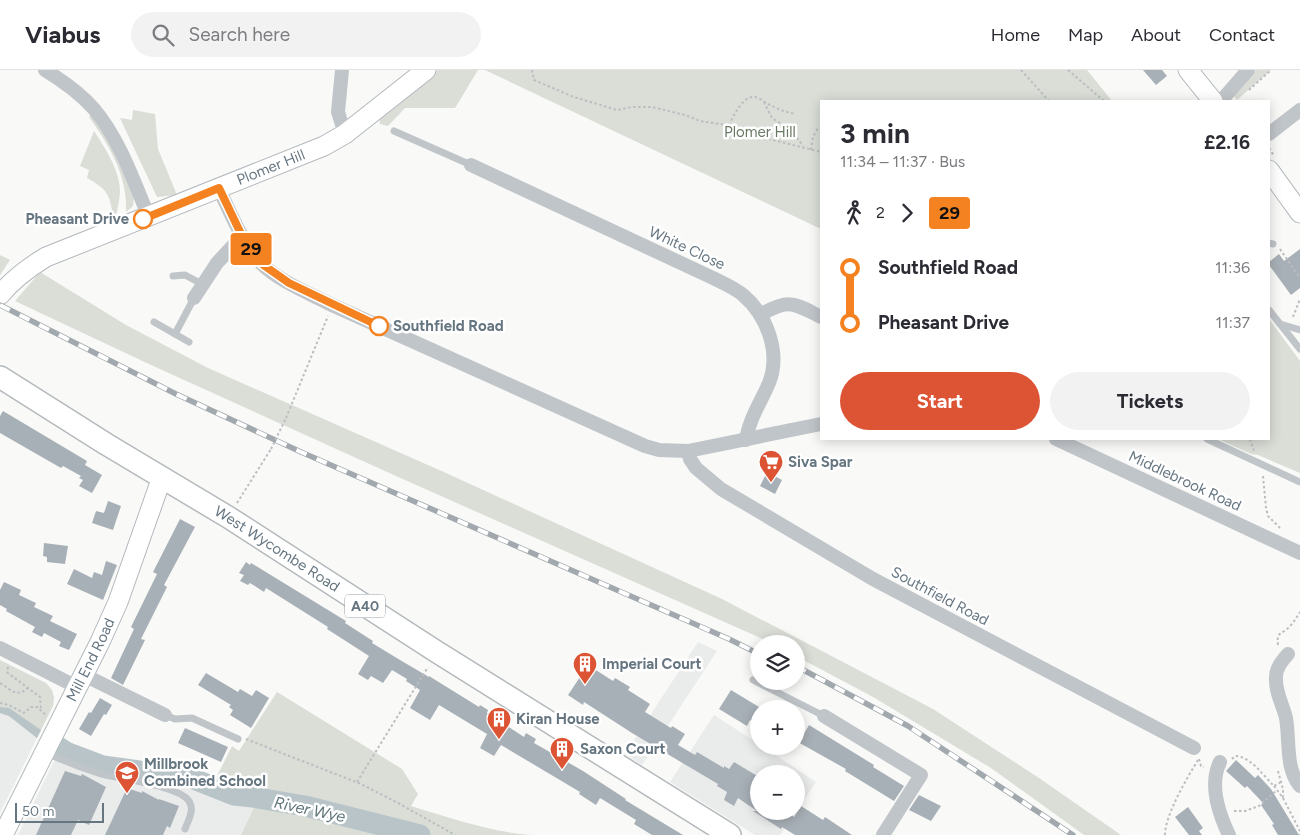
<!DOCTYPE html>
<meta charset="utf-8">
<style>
:root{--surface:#fff;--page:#f2f2f3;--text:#2b2b33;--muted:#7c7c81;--line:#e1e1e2;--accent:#dd5434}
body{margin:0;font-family:Figtree,sans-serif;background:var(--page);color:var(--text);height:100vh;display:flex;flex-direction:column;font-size:19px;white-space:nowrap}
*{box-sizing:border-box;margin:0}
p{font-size:16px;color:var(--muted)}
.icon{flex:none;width:28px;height:28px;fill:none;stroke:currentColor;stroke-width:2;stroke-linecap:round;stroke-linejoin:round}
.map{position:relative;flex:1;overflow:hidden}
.side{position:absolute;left:820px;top:30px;width:450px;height:340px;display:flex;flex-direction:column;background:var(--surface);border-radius:0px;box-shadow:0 2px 12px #0003}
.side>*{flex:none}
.badge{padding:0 10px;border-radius:4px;font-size:18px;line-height:32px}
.controls{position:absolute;left:750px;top:565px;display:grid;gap:10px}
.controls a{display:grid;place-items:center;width:55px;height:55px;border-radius:50%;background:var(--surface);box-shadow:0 2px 12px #0003;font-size:25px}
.scale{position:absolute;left:15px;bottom:12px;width:89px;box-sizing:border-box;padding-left:5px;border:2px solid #667681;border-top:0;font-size:14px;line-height:18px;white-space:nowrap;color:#667681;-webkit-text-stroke:4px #fff;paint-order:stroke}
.map>.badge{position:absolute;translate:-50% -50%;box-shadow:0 0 0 2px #fff}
.legs{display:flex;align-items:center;gap:8px;height:55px;padding:0 20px;font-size:16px}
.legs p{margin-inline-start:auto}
.overview{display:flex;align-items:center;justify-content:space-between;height:85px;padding:0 20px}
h1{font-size:28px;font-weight:700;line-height:38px}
.primary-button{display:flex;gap:10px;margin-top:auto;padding:10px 20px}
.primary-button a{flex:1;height:58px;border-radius:30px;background:var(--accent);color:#fff;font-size:20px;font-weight:700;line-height:58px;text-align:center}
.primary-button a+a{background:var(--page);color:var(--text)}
ul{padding:0 20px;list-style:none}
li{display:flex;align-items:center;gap:18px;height:55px;font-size:19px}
li i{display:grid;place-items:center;width:8px;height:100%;margin:0 6px;background:currentColor}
li i::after{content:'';width:12px;height:12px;margin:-6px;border:4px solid;border-radius:50%;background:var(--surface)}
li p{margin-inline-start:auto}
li:first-child i{background:linear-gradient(#0000 50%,currentColor 0)}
li:last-child i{background:linear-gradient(currentColor 50%,#0000 0)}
header{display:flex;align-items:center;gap:30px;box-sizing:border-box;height:70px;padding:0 25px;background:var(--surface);border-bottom:1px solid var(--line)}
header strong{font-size:24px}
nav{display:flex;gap:28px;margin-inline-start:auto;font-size:18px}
.search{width:350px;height:45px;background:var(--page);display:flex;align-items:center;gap:12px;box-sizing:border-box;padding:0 18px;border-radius:28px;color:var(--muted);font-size:19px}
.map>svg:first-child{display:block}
</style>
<header>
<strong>Viabus</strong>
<div class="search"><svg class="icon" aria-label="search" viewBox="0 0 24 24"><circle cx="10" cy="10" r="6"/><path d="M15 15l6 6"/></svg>Search here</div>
<nav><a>Home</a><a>Map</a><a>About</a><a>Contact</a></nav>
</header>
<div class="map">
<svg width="1300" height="765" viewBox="0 0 1300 765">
<rect width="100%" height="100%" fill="#f9f9f7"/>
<g fill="#eaebeb" fill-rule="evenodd">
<polygon points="698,572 717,581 642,695 625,684"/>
<polygon points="0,643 9,646 37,668 0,743"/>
<path d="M714 645 759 674V676H762L816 712 780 765H755L670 712ZM759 704H796V741H759Z"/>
<polygon points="58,683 89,696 130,704 180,710 224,727 255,735 241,765 18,765"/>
</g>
<g fill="#daded7">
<polygon points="438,0 478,0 455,38 405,38 388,56 380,54 379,47"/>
<polygon points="485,0 1087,0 1112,31 821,31 821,159"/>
<polygon points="1256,0 1271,0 1237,30 1233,25"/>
<polygon points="133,40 155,44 158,79 177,125 157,127 120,48 132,50"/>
<path d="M91 45 108 70 134 127 133 136 126 142C128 106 109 75 89 47Z"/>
<path d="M94 61C105 78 119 99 120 120 120 129 117 139 116 148 111 141 112 136 109 128 105 118 96 113 87 108L89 100 80 96Z"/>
<polygon points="0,185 10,190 0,205"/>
<polygon points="40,202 126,255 208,298 446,403 722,529 933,639 1039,708 1121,765 1084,765 991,698 873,627 796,586 796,574 774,574 396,406 151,295 15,231"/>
<polygon points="1269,249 1300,291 1300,403 1258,385 1251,384 1218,369 1269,369"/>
<polygon points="0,590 46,613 52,620 54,628 53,636 37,668 9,646 0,643"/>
<path d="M277 622 402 699 418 724 411 736C451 748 493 763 534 765H241L255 735 257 724 215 710 232 676 239 681Z"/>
</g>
<polygon fill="#b8c4c8" points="0,637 9,638 41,660 37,668 9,646 0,643"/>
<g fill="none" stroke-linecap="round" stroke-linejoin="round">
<polyline stroke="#b8c4c8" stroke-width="21" points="57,676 66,682 103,696 191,708 234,725 252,727 305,736 420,765"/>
</g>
<g fill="#a8b0b7">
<polygon points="1143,0 1162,0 1167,6 1156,15"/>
<polygon points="1300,179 1300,218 1291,225 1269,195 1269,192 1279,184 1284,191"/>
<polygon points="3,341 87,391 85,395 102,405 92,423 79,416 83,410 79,408 81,406 63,396 61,398 0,363 0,346"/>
<polygon points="767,402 782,410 775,424 760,416"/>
<polygon points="108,431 121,436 113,460 92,453 96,441 104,443"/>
<polygon points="180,449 195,457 164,515 167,517 141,569 145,570 123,615 111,608 134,559 131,557 157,504 153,502"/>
<polygon points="44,473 68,476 65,494 47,492 47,487 43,486"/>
<polygon points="106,491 117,495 103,530 67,514 74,499 92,508 94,502 102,505"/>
<polygon points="246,492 250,495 251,493 346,551 345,553 373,571 372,573 400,590 429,607 429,606 479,637 480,635 488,640 487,643 524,667 526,663 536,669 534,673 583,701 626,729 625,730 683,765 652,765 634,754 636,750 600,728 596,735 579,724 580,722 501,675 494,686 480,678 487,664 439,635 430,650 410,638 420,620 406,611 407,609 392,600 383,613 371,606 368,610 358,604 369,586 327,559 328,557 266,518 264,522 250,513 248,515 240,511 244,505 239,503"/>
<polygon points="4,512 21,520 19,525 36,533 34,537 53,546 50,551 77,564 69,580 59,576 61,572 44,563 42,567 32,562 35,557 6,541 7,539 0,535 0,520"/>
<polygon points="588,595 613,611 615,608 630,617 628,620 650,634 645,642 671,658 672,656 685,664 678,675 695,685 697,682 724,698 724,696 729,699 734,692 759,707 759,741 786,741 794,747 801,736 823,750 825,747 852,765 795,765 782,757 781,759 753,741 757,741 738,728 734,736 724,730 727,722 717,716 718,714 632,663 584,632 583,635 568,625"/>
<polygon points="206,603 238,622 240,619 252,626 256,620 269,628 251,658 230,645 233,640 229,637 231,635 198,615"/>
<polygon points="731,620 759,637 759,656 750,650 747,656 719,639"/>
<polygon points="100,628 112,635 106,645 104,644 91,666 79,659 89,642 91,643"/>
<polygon points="809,655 874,695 873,697 904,716 894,731 845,701 846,699 796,671 796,657 805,662"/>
<polygon points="185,658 228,677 221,692 178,673"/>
<polygon points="1236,690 1255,708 1258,705 1271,719 1299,765 1278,765 1272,755 1274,754 1261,735 1263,733 1247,716 1245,718 1226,701"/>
<polygon points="65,701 81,706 82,704 106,717 89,755 78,750 71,765 36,765"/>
<polygon points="127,718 142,723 142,721 159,730 159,729 179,736 170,758 167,756 163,765 105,765"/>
<polygon points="919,725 941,736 931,751 909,740"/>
<polygon points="1188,737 1203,758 1199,761 1202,765 1189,765 1175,747"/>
</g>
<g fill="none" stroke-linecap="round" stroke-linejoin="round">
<defs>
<g id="secondary">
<polyline points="1188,0 1213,31"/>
<polyline points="1269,100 1300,143"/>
<path id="s1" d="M0 225C13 209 28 198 46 187L324 76 345 64 426 0"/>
<path id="s2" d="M3 765 100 572 118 532 162 407"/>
</g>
<g id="primary">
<path id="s3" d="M0 307 106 374 228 447 437 582 730 765"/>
</g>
</defs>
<use href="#secondary" stroke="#b3b9bd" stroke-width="21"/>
<use href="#primary" stroke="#b4b9bd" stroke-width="24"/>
<g stroke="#bbbec1" stroke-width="2" stroke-dasharray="2.5 2.5" stroke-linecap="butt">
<polyline points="532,0 534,10 574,27 617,40 632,37 652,37 685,45 700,51 733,56 765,68 821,82"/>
<polyline points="1021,0 1049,31"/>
<polyline points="1068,0 1104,31"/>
<polyline points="1249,20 1271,0"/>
<polyline points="764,32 772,48 792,61 803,76"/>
<path d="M729 55C733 47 743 25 755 27 760 28 767 34 772 36 779 40 787 42 795 44"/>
<polyline points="1269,78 1274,86"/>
<polyline points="811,80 813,67 818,58"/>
<polyline points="1280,179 1300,208"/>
<polyline points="1293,247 1300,229"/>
<polyline points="286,348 328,246"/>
<polyline points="1250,369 1254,381"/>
<polyline points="1263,406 1266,438 1268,446 1280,458"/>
<polyline points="237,433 271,379"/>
<path d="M1278 575C1276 560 1283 565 1290 556 1294 552 1297 547 1300 542"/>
<polyline points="8,597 7,602 8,603 40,627 41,640"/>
<path d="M0 613C12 620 16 628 28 618"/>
<polyline points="0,633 9,635 24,643 31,637 37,637 46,645"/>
<polyline points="246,669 361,714 398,733 455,765"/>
<polyline points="1199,689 1201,696 1204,697"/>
<path d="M1232 689 1235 686C1250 686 1264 706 1274 716L1281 712"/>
<polyline points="1278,701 1283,719 1283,728"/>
<polyline points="357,712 428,597"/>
<polyline points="1274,716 1283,728 1300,761 1300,765"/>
<polyline points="1234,741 1245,741 1259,736 1277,720"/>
<path d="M1165 765C1165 745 1187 708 1198 690"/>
</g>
<g stroke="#c0c5c9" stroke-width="7">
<polyline points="394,61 471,95"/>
<polyline points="1269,173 1273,174"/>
<polyline points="173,206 185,205 202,214"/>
<polyline points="1269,240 1300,279"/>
<polyline points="154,252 189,272"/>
<polyline points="1280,254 1300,260"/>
<polyline points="175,264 194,228"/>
<polyline points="1207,369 1300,412"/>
<polyline points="753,610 824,646"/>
<polyline points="165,645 175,649 192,648 238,669"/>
<path d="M47 683C64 691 82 698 101 704 119 709 184 716 190 733 194 741 188 751 185 759"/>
</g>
<g stroke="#c0c5c9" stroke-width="14">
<path d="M45 0C63 11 80 23 94 39 120 70 133 110 149 147"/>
<polyline points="342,0 338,42 345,64"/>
<polyline points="1221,31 1248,0"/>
<polyline points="1269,64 1300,40"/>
<path d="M471 95 713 208C723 213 735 218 743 225 767 245 781 283 769 313 761 332 749 349 746 370"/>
<path d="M219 119C231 144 242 172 261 193 278 211 311 224 332 235L645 376 659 380 688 381 821 354"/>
<polyline points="194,228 217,193 242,166"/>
<path d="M760 245C789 228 793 233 821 247"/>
<polyline points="1056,369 1300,483"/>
<polyline points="688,381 690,389 696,398 721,419 873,509 1194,678"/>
<polyline points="0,578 77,617"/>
<path d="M1288 584C1282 591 1276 598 1276 607 1275 622 1283 635 1286 648 1290 670 1285 698 1300 716"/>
<polyline points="84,605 165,645"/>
<polyline points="824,646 921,705 883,765"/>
<path d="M1220 692C1209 714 1219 744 1229 765"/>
</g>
<use href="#secondary" stroke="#fff" stroke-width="19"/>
<use href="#primary" stroke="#fff" stroke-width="21"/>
<defs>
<g id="rail">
<polyline points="0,235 176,324 301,382 729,569 759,584"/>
<polyline points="796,596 908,656 1073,765"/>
</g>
</defs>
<use href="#rail" stroke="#a2a9ae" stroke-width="5.5"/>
<use href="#rail" stroke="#fff" stroke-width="4" stroke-dasharray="11" stroke-linecap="butt"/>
<polyline stroke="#bbbec1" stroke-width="2" stroke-dasharray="2.5 2.5" stroke-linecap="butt" points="271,379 286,348"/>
</g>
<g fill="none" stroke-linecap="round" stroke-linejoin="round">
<defs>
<polyline id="line-1" points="143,149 219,118 242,166 262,194 289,213 379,256"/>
</defs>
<use href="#line-1" stroke="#fff" stroke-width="11"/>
<use href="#line-1" stroke="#f58220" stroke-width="8"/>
</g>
<defs>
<symbol id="supermarket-pin" viewBox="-11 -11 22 30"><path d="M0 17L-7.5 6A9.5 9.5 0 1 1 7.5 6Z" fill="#dd5434" stroke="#fff"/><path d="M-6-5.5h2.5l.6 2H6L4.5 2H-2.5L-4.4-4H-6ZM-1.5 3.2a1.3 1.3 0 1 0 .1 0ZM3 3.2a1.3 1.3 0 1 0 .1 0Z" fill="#fff"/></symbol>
<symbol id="building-pin" viewBox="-11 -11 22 30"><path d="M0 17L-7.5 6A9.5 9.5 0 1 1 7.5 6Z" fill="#dd5434" stroke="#fff"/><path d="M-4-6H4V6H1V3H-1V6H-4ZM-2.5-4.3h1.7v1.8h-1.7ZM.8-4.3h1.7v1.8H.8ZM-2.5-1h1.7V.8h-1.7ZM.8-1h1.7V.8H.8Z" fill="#fff"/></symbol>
<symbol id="school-pin" viewBox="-11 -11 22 30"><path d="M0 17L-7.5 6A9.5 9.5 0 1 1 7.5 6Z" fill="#dd5434" stroke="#fff"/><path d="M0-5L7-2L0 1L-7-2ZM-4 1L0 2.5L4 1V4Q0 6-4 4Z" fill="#fff"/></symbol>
</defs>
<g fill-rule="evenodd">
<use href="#supermarket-pin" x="757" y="378" width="28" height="38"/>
<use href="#building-pin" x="571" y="580" width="28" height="38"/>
<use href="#building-pin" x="485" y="635" width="28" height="38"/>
<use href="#building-pin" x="548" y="665" width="28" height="38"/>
<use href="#school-pin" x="113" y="689" width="28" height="38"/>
</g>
<g fill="#fff" stroke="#f58220" stroke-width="2.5">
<circle cx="143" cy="149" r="9"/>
<circle cx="379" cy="256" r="9"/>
</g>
<g text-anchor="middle" stroke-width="5" stroke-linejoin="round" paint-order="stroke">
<rect fill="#fff" stroke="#949fa7" stroke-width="1" x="345" y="524.5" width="40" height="23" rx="4"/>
<g font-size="14" font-weight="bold" fill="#667681">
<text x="365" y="541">A40</text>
</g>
<g font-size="15" fill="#697964" stroke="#fff">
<text x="760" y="67">Plomer Hill</text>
</g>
<g font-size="15" fill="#667681" stroke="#fff">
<text dy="5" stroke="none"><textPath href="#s1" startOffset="302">Plomer Hill</textPath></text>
<text transform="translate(687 178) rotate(25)" y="5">White Close</text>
<text transform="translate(1185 411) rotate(25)" y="5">Middlebrook Road</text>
<text dy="5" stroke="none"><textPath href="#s3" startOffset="326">West Wycombe Road</textPath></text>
<text transform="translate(940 526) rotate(28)" y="5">Southfield Road</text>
<text dy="5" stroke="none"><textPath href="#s2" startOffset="196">Mill End Road</textPath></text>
</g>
<g font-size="15" font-weight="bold" fill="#667681" stroke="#fff" text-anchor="end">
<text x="129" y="154">Pheasant Drive</text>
<text x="393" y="261" text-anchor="start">Southfield Road</text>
</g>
<g font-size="15" font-weight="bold" fill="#667681" stroke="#fff" text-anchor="start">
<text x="788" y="397">Siva Spar</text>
<text x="602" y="599">Imperial Court</text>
<text x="516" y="654">Kiran House</text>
<text x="580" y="684">Saxon Court</text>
<text x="144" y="699">Millbrook<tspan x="144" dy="17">Combined School</tspan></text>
</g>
<g font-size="16" font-style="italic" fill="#60757b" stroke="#fff">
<text transform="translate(310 739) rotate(12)" y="6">River Wye</text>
</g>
</g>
</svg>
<div class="controls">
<a><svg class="icon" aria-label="layers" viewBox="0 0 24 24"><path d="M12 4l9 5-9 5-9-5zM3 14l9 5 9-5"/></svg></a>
<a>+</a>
<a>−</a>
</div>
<div class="scale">50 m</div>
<b class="badge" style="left:251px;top:179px;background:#f58220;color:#111">29</b>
<section class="side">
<div class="overview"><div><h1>3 min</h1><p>11:34 – 11:37 · Bus</p></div><b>£2.16</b></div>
<div class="legs"><svg class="icon" aria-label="walk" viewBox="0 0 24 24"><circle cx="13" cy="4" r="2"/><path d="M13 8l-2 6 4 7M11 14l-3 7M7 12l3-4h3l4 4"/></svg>2<svg class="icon" aria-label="forward" viewBox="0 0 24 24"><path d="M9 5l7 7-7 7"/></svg><b class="badge" style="background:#f58220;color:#111">29</b></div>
<ul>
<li><i style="color:#f58220"></i><b>Southfield Road</b><p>11:36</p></li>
<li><i style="color:#f58220"></i><b>Pheasant Drive</b><p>11:37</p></li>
</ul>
<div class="primary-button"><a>Start</a><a>Tickets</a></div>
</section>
</div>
